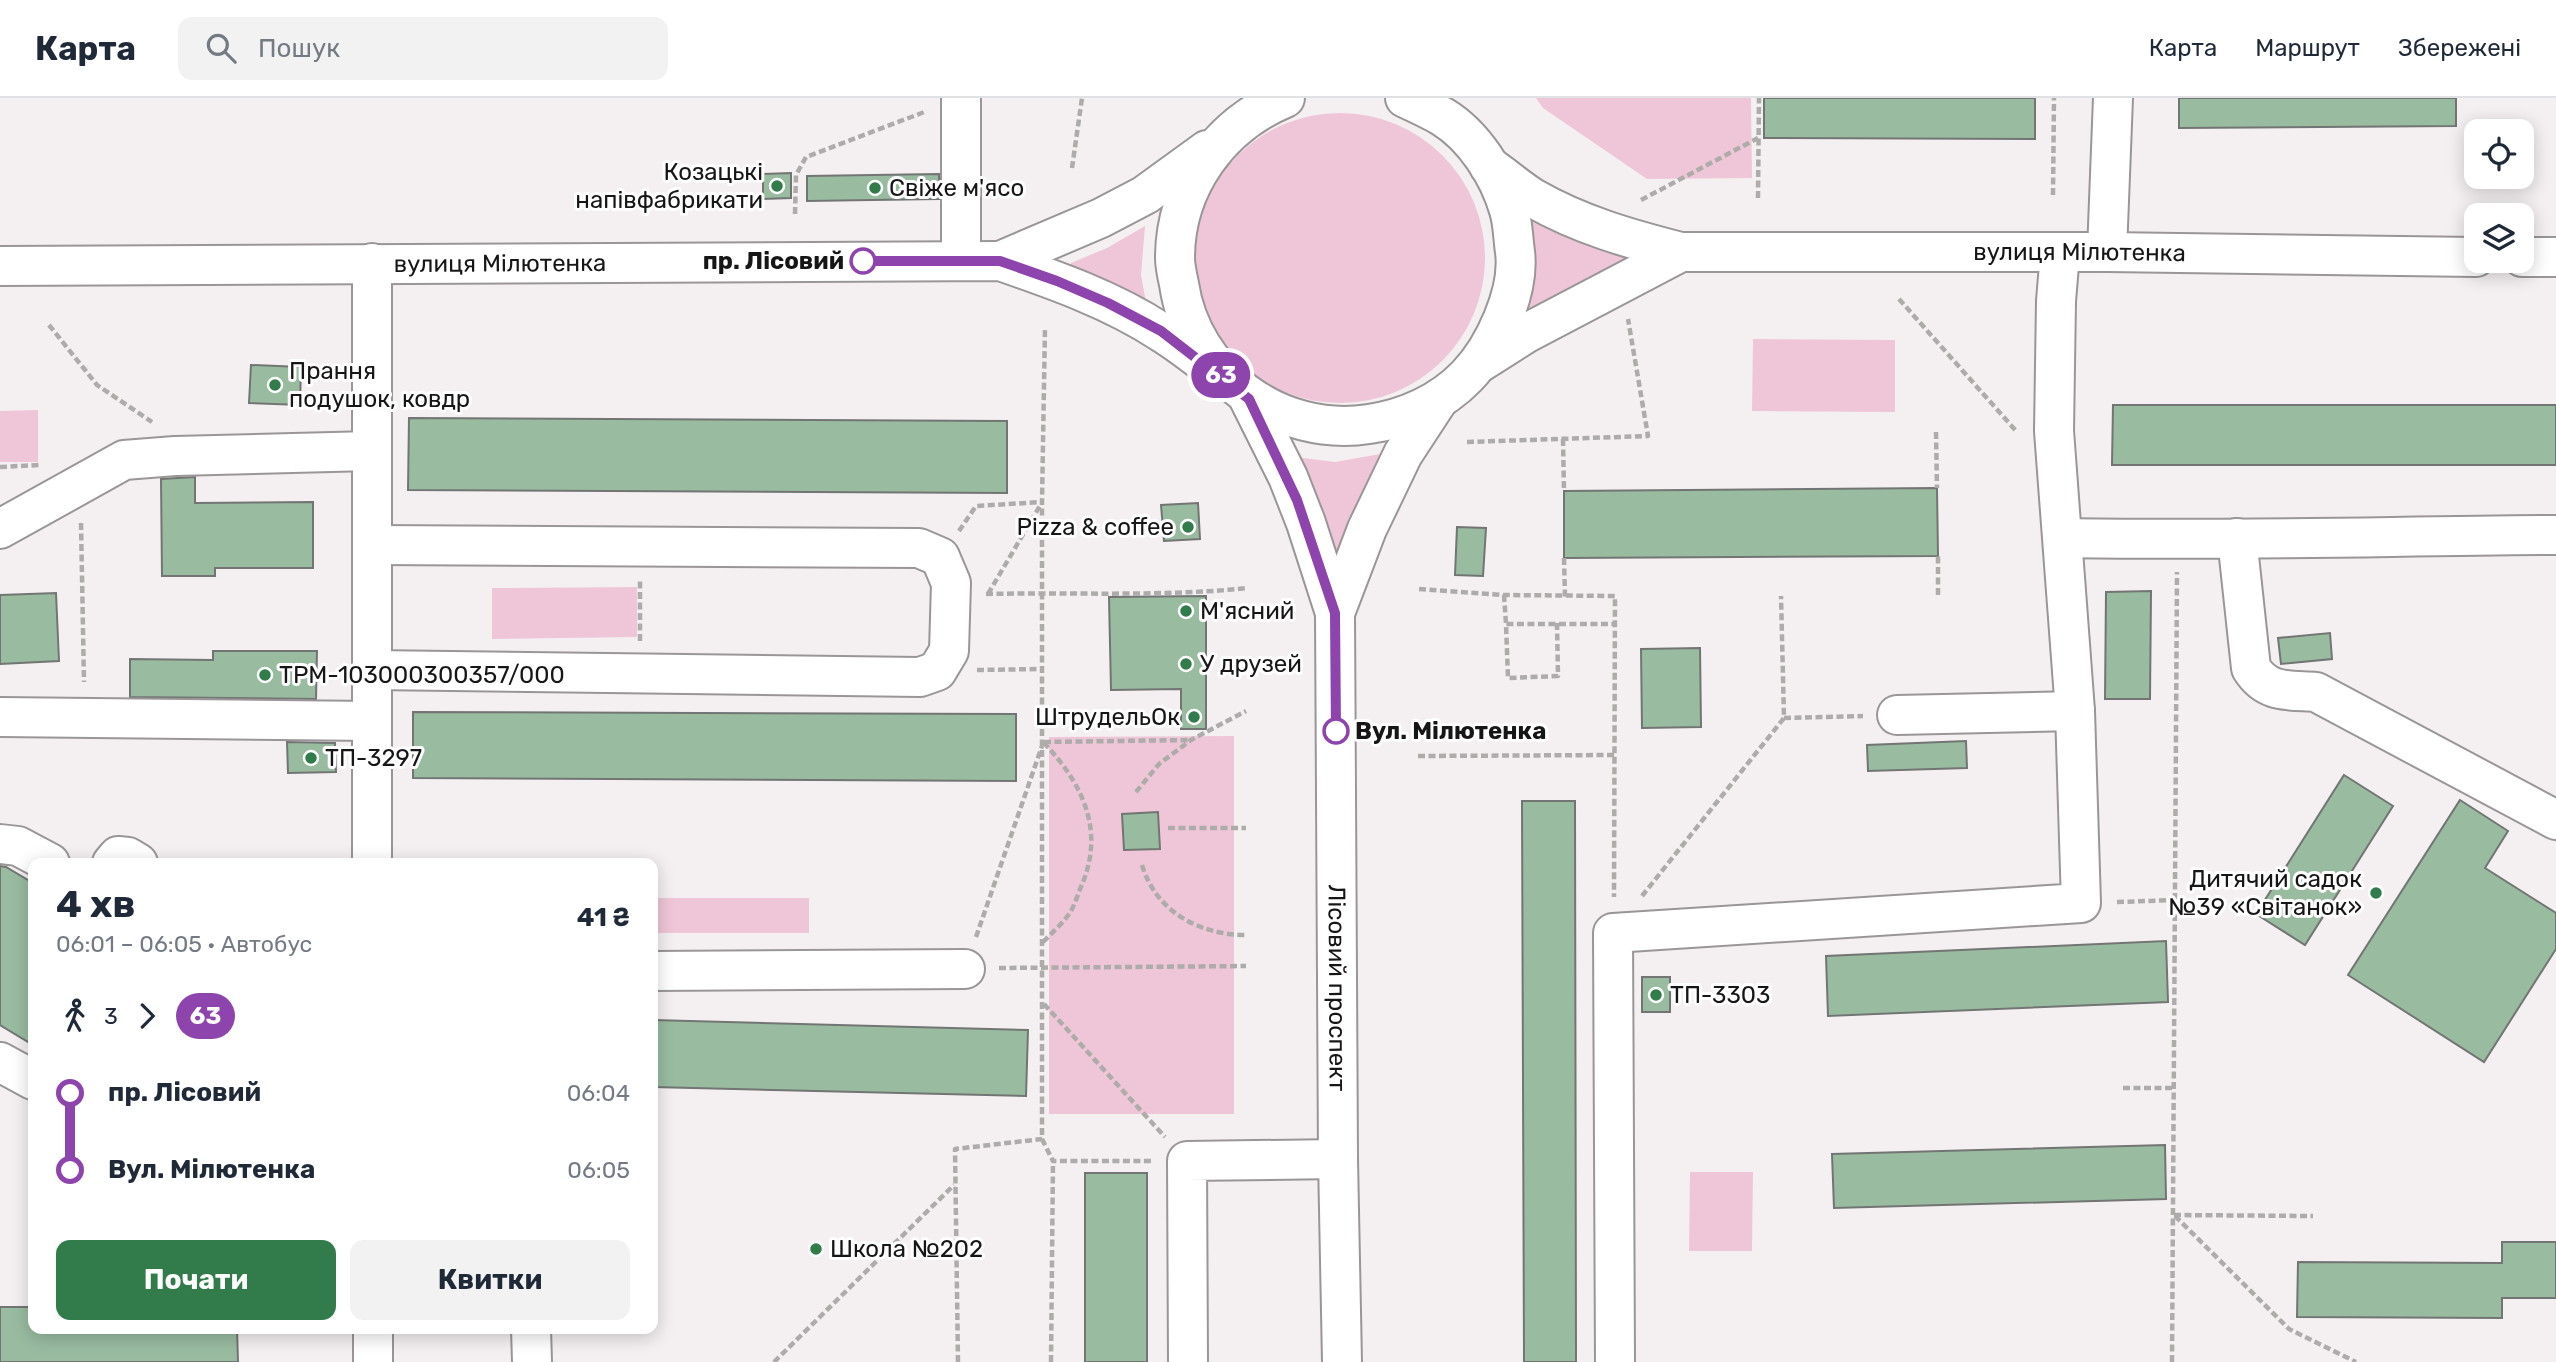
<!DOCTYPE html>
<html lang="uk">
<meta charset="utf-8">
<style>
:root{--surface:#fff;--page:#f2f2f3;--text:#1f2937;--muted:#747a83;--line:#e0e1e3;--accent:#317c4a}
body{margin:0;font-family:Rubik,sans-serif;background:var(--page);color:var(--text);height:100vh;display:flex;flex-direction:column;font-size:26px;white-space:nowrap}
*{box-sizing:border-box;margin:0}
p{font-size:23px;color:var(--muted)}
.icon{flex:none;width:38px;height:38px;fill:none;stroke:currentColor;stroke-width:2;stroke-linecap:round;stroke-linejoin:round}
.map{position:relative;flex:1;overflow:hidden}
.sheet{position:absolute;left:28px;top:760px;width:630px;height:476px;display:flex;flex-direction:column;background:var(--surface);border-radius:14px;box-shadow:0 4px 18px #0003}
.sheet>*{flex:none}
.badge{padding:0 14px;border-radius:23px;font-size:24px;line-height:46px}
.controls{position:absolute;left:2464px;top:21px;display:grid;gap:14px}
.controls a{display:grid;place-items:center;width:70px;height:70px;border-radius:14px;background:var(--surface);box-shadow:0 4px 18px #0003;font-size:35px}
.map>.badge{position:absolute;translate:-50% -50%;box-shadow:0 0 0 4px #fff}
.legs{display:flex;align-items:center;gap:10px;height:77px;padding:0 28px;font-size:23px}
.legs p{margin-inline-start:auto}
.headline{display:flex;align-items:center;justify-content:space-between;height:119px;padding:0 28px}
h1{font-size:38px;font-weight:700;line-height:52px}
.cta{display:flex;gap:14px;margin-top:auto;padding:14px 28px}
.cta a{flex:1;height:80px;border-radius:14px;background:var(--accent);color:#fff;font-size:28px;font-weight:700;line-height:80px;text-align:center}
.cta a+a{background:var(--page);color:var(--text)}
ul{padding:0 28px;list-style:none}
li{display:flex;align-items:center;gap:24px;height:77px;font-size:26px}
li i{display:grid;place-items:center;width:10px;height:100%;margin:0 9px;background:currentColor}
li i::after{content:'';width:18px;height:18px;margin:-9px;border:5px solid;border-radius:50%;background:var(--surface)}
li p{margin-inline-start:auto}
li:first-child i{background:linear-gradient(#0000 50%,currentColor 0)}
li:last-child i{background:linear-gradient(currentColor 50%,#0000 0)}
header{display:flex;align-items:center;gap:42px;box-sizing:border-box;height:98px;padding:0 35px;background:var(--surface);border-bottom:2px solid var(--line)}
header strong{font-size:33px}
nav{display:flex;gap:38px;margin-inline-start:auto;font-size:24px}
.search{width:490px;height:63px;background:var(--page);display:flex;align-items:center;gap:18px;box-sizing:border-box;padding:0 24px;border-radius:14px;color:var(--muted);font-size:26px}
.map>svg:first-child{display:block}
</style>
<header>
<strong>Карта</strong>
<div class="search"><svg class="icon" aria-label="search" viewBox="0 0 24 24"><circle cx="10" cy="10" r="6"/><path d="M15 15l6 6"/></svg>Пошук</div>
<nav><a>Карта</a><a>Маршрут</a><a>Збережені</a></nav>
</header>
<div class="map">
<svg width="2556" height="1264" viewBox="0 0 2556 1264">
<rect width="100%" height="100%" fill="#f4f0f1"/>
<g fill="#efc6d7">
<polygon points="1536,0 1751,0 1752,80 1647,81 1543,10"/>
<circle cx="1340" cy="160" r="145"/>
<polygon points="1525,115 1653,159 1590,179 1529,213 1534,161"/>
<polygon points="1145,128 1141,177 1148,215 1071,179 1071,165 1107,150"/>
<polygon points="1753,241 1895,242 1895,314 1752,313"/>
<polygon points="38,312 38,364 0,364 0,313"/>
<polygon points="1380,356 1357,406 1340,468 1295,359 1335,364"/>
<polygon points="637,489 637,539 492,541 492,490"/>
<polygon points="1234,638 1234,1016 1049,1016 1049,639"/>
<rect x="653" y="800" width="156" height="35"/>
<polygon points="1690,1074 1753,1074 1752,1153 1689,1153"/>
</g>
<g fill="#99bca1" stroke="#727573" stroke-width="2">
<polygon points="1764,0 2035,0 2035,41 1764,40"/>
<polygon points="2179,0 2456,0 2456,28 2179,30"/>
<polygon points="791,75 791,100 763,101 763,76"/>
<polygon points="939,76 939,101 807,103 807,78"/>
<polygon points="251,267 301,269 300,307 249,305"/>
<polygon points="2113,307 2556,307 2556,367 2112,367"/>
<polygon points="409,320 1007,323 1007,395 408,392"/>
<polygon points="195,379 195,405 313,404 313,470 215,470 215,478 162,478 161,381"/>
<polygon points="1937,390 1938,458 1564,460 1564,393"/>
<polygon points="1198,405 1200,441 1164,443 1161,407"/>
<polygon points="1457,429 1486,430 1483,478 1455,477"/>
<polygon points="2151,493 2150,601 2105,601 2106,494"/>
<polygon points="56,495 59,563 0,566 0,497"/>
<polygon points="1206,498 1206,631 1181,631 1181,591 1111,592 1109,499"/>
<polygon points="2330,535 2332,561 2281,566 2278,540"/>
<polygon points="1700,550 1701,629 1642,630 1641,551"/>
<polygon points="213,553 317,553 316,601 130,599 130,561 213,562"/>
<polygon points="413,614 1016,616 1016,683 413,680"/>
<polygon points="1966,643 1967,670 1868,673 1867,647"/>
<polygon points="287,644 335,645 336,674 288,675"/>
<polygon points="2344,677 2393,708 2305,847 2256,816"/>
<polygon points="2460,702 2508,733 2485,770 2556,815 2556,851 2484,964 2348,877"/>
<polygon points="1522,703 1575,703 1576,1264 1524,1264"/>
<polygon points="1158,714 1160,751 1124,752 1122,716"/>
<polygon points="0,768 6,769 33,785 33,947 0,927"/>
<polygon points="2166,843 2168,904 1828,918 1826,858"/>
<rect x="1642" y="879" width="28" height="35"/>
<polygon points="653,922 1028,932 1026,998 653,989"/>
<polygon points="2165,1047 2166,1101 1834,1110 1832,1056"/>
<rect x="1085" y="1075" width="62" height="189"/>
<polygon points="2502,1144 2556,1144 2556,1200 2502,1200 2502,1220 2297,1219 2298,1164 2502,1165"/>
<polygon points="0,1209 33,1209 33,1230 237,1230 238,1264 0,1264"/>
</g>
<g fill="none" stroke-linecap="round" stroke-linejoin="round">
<defs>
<g id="minor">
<polyline points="961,0 961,163"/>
<path d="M1285 0C1220 27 1175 88 1175 160 1175 168 1177 177 1179 186 1192 276 1279 340 1369 326 1405 321 1441 305 1467 278 1494 250 1520 194 1515 154 1513 140 1513 125 1509 112 1499 77 1474 38 1443 19 1431 12 1418 6 1405 0"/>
<path id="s1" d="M1489 68C1504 78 1518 91 1533 100 1580 127 1630 141 1681 154H2107L2476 159"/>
<polyline points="2107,154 2113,0"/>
<polyline points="2522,159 2556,159"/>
<polyline points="1000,163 1101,120 1145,97 1207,52"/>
<polyline points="372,165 372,765"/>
<path id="s2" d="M0 168 1000 163C1055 182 1112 202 1161 234 1184 248 1205 266 1226 281"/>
<polyline points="1481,264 1525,236 1681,154"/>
<path id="s3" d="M1249 301 1288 379 1306 425 1335 515 1338 1061 1342 1264"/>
<polyline points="0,431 124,362 175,358 371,353"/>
<path d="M2063 440C2227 443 2392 438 2556 437"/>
<path d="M2237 440 2251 570C2267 596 2289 592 2316 594L2556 722"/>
<polyline points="372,447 919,450 940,459 951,485 949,553 937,573 920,579 372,572"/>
<polyline points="1335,515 1367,431 1403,356 1439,301"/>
<polyline points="1897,617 2075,613"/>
<polyline points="0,619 372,623"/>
<polyline points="0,746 18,748 50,765"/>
<polyline points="112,765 118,758 128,759 138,765"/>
<polyline points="653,873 965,871"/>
<polyline points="0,964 33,982"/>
<polyline points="373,1230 373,1264"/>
<polyline points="531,1230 532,1264"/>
<polyline points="1188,1264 1187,1063 1338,1061"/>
<polyline points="1615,1264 1613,835 2081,805 2075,613 2054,333 2056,203 2060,155"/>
</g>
</defs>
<use href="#minor" stroke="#9a9698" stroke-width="42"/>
<g stroke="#aeabab" stroke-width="4.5" stroke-dasharray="7 3.5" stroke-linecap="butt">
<polyline points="1072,70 1082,0"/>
<polyline points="2053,97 2054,0"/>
<polyline points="1758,100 1759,0"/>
<polyline points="1641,102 1758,40"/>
<polyline points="795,116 796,77 806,59 927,13"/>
<polyline points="1899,201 2017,334"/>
<polyline points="49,227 97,287 152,324"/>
<polyline points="1936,334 1937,390"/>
<polyline points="1563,341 1564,393"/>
<polyline points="1467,344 1648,338 1628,221"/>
<polyline points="0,369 39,367"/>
<polyline points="81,425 84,584"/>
<polyline points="959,433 976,408 1042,404"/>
<polyline points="1564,460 1565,499"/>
<polyline points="1419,491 1504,497 1615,498 1614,799"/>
<path d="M986 496C1073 494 1161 499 1248 490"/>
<polyline points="988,496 1041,406"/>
<polyline points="1504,497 1506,526"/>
<polyline points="1938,497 1938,458"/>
<polyline points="1557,525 1558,578 1508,580 1506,526 1615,526"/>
<polyline points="640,543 640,481"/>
<polyline points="977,572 1043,571"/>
<polyline points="1784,620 1863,618"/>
<polyline points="1044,644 1191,642"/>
<polyline points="1418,658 1615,657"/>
<polyline points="1136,694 1159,666 1191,642 1246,613"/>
<polyline points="1168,730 1246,730"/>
<path d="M1142 767C1156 814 1200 837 1246 837"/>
<polyline points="1642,798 1784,620 1781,498"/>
<polyline points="2117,804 2176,802"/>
<polyline points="976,839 1042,648"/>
<path d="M1043 844C1052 835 1062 826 1069 816 1074 809 1077 799 1080 791 1106 735 1084 687 1044 645"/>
<polyline points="999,870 1246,868"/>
<polyline points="1044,906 1165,1039"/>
<polyline points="2123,990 2172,990"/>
<polyline points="1042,1041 1053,1063 1154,1063"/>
<polyline points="2174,1117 2313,1118"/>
<polyline points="2175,1118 2289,1231 2356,1264"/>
<polyline points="774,1264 954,1087"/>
<polyline points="958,1264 955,1051 1042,1041 1042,404 1045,229"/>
<polyline points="1051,1264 1053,1063"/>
<polyline points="2172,1264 2177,474"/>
</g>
<use href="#minor" stroke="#fff" stroke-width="38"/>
</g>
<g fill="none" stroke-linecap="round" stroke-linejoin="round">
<defs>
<polyline id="line-1" points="863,163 1000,163 1057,183 1108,205 1161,233 1249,301 1297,402 1335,515 1336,633"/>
</defs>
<use href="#line-1" stroke="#fff" stroke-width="16"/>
<use href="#line-1" stroke="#8e44ad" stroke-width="10"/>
</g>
<g fill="#317c4a" stroke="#fffeff" stroke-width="2.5">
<circle cx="777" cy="88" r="7"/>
<circle cx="875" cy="90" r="7"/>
<circle cx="275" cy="287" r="7"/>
<circle cx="1188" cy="429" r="7"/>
<circle cx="1186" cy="513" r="7"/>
<circle cx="1186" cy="566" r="7"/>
<circle cx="265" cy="577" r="7"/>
<circle cx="1194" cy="619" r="7"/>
<circle cx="311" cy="660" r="7"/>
<circle cx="2376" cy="795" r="7"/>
<circle cx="1656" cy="897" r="7"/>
<circle cx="816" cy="1151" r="7"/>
</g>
<g fill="#fff" stroke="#8e44ad" stroke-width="3.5">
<circle cx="863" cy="163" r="12"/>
<circle cx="1336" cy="633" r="12"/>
</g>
<g text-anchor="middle" stroke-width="6" stroke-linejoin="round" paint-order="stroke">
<g font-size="24" fill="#171616" stroke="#fffeff" text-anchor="start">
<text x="763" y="82" text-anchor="end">Козацькі<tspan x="763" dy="28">напівфабрикати</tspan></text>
<text x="889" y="98">Свіже м'ясо</text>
<text x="289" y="281">Прання<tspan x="289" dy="28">подушок, ковдр</tspan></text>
<text x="1174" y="437" text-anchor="end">Pizza &amp; coffee</text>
<text x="1200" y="521">М'ясний</text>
<text x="1200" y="574">У друзей</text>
<text x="279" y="585">ТРМ-103000300357/000</text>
<text x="1180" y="627" text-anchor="end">ШтрудельОк</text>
<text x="325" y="668">ТП-3297</text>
<text x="2362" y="789" text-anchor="end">Дитячий садок<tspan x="2362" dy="28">№39 «Світанок»</tspan></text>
<text x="1670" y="905">ТП-3303</text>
<text x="830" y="1159">Школа №202</text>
</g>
<g font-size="24" fill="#171616" stroke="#fffeff">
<text dy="8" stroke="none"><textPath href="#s1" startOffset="611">вулиця Мілютенка</textPath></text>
<text dy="8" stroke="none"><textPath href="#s2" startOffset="500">вулиця Мілютенка</textPath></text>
<text dy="8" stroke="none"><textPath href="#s3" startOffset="606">Лісовий проспект</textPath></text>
</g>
<g font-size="24" font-weight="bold" fill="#171616" stroke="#fffeff" text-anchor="end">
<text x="844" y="171">пр. Лісовий</text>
<text x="1355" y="641" text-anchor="start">Вул. Мілютенка</text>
</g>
</g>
</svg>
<div class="controls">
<a><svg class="icon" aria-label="locate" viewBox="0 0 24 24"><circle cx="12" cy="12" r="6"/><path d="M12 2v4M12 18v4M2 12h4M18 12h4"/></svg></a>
<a><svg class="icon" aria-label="layers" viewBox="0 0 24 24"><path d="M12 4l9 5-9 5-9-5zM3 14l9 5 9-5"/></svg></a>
</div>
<b class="badge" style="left:1221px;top:277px;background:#8e44ad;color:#fff">63</b>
<section class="sheet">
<div class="headline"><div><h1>4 хв</h1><p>06:01 – 06:05 · Автобус</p></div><b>41 ₴</b></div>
<div class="legs"><svg class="icon" aria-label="walk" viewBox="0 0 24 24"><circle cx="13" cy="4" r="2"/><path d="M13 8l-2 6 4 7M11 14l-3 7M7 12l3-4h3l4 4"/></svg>3<svg class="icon" aria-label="forward" viewBox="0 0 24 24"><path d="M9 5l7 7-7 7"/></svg><b class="badge" style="background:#8e44ad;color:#fff">63</b></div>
<ul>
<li><i style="color:#8e44ad"></i><b>пр. Лісовий</b><p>06:04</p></li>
<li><i style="color:#8e44ad"></i><b>Вул. Мілютенка</b><p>06:05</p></li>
</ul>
<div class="cta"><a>Почати</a><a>Квитки</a></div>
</section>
</div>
